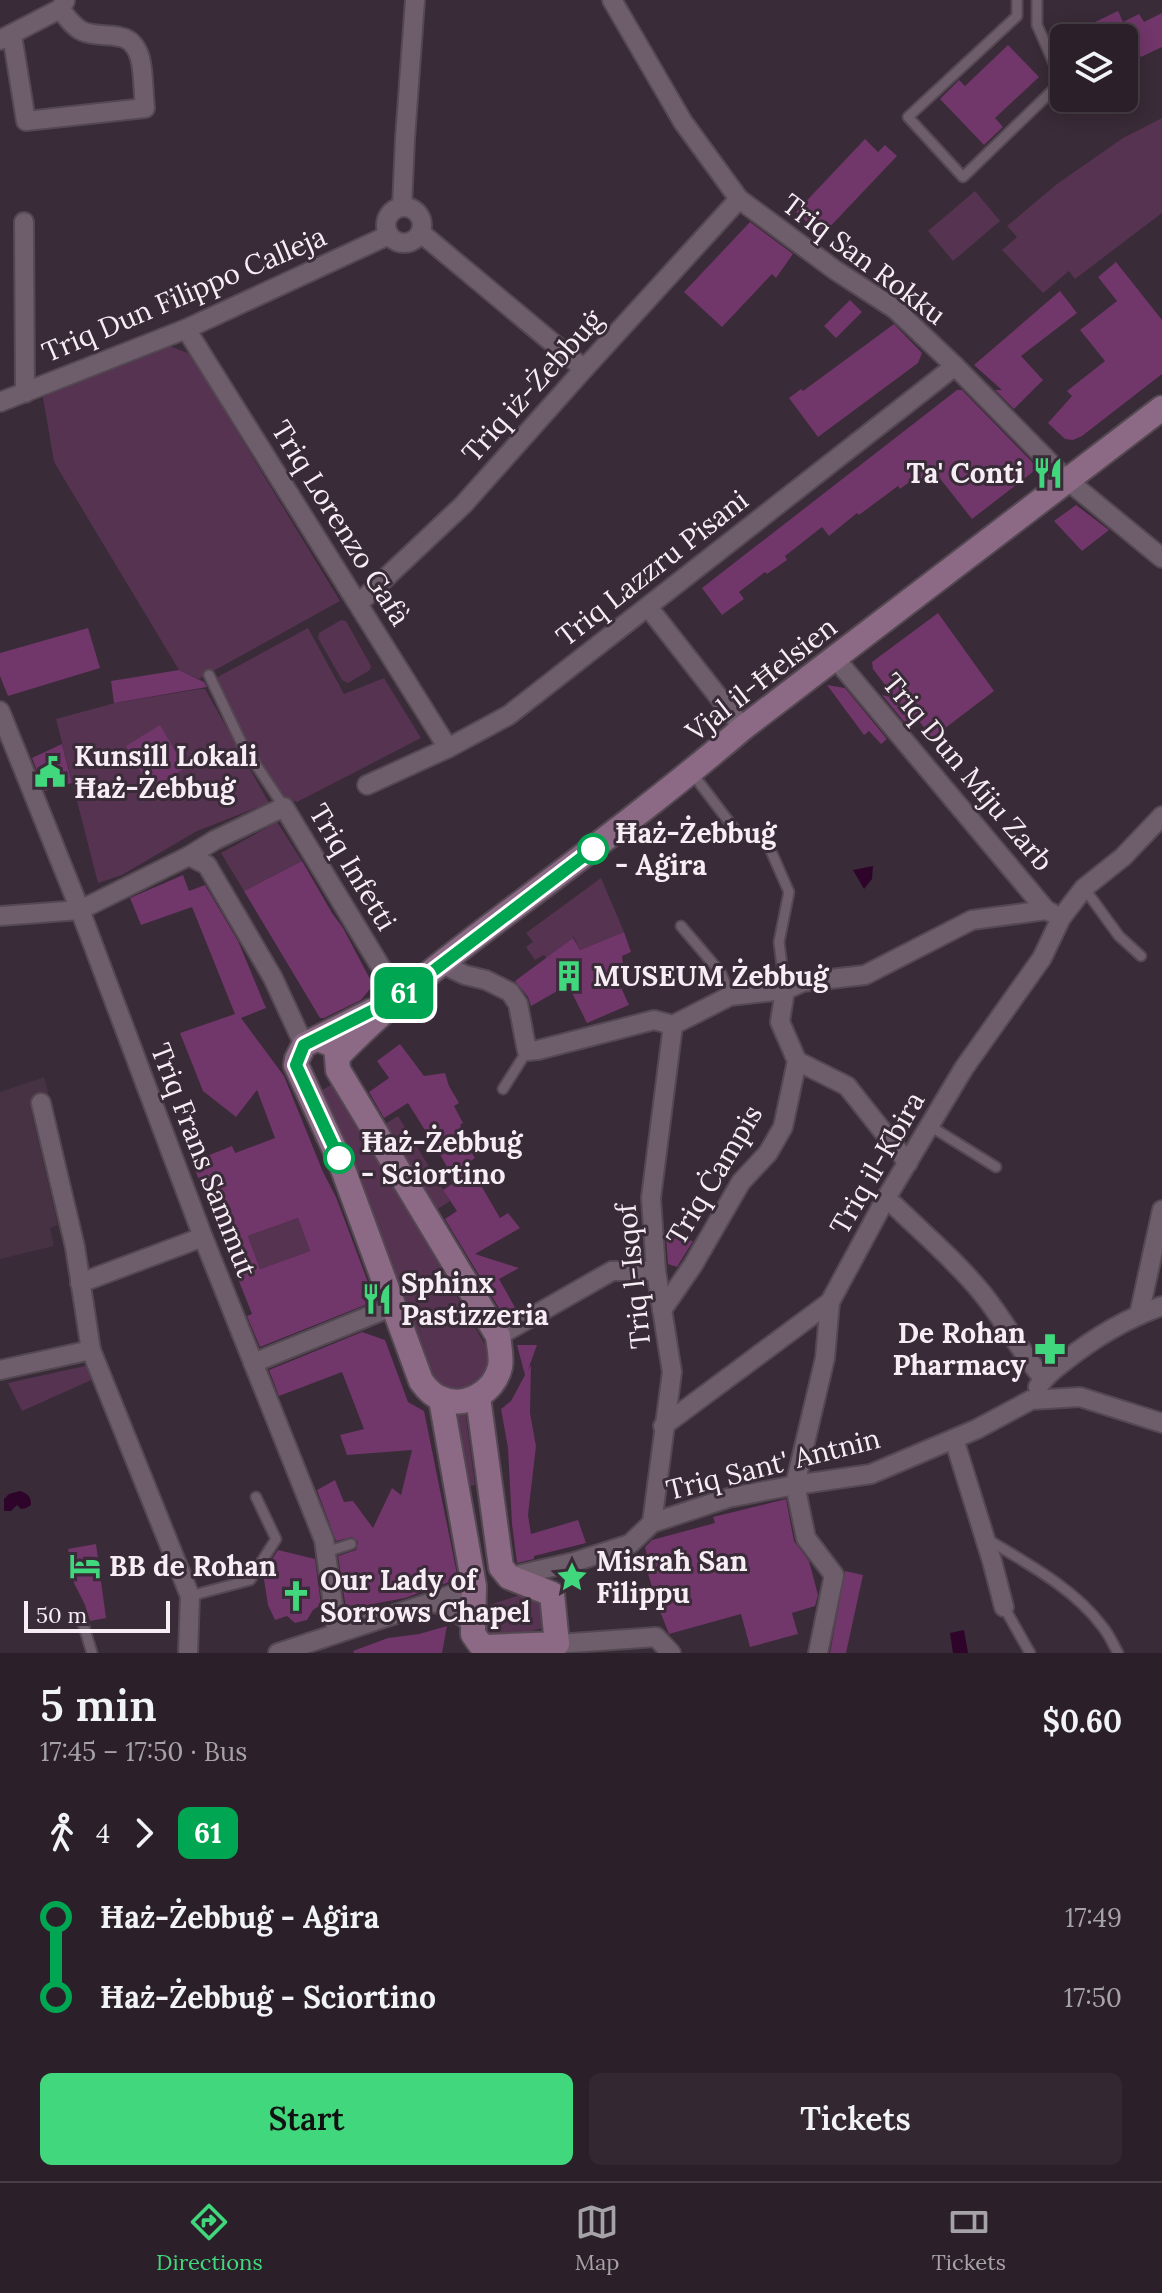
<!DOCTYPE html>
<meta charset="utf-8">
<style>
:root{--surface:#2b2029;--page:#332831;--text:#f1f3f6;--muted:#a6a3a8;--line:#473e46;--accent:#41d77c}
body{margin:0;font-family:Lora,serif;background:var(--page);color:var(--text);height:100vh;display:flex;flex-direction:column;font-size:30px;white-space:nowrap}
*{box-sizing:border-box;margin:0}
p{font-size:26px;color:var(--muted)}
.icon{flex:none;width:44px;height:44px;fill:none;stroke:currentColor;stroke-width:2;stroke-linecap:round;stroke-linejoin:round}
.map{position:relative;height:1653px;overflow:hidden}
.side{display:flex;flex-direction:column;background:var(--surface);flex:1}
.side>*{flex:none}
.badge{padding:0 16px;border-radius:12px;font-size:28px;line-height:52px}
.controls{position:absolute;left:1050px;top:24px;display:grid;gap:16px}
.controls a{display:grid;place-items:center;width:88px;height:88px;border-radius:12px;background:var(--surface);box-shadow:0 4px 20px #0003,0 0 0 2px var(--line);font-size:40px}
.scale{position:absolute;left:24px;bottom:20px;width:146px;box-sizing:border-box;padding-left:8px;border:4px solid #f7eef5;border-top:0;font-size:22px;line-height:28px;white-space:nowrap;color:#f7eef5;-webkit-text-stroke:6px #392b37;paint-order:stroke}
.map>.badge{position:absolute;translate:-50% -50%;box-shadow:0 0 0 4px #fff}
.legs{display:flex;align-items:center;gap:12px;height:88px;padding:0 40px;font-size:26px}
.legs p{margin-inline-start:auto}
.summary{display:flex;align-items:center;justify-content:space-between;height:136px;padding:0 40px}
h1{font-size:44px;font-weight:600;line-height:60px}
.cta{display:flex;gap:16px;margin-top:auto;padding:16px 40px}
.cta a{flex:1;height:92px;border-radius:12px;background:var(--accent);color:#111;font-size:32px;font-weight:600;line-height:92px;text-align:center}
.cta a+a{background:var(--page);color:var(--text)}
ul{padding:0 40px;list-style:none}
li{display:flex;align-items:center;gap:28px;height:80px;font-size:30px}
li i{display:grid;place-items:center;width:12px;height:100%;margin:0 10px;background:currentColor}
li i::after{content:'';width:20px;height:20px;margin:-10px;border:6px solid;border-radius:50%;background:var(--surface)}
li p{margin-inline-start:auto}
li:first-child i{background:linear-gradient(#0000 50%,currentColor 0)}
li:last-child i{background:linear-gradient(currentColor 50%,#0000 0)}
.menu{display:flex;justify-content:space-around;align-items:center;height:112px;border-top:2px solid var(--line);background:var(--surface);font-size:22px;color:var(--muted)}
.menu a{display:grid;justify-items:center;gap:4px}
.menu .on{color:var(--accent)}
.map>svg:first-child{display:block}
</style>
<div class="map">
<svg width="1162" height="1653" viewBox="0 0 1162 1653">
<rect width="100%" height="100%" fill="#392b37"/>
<polygon fill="#463243" points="44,1077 50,1100 30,1106 58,1225 50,1228 54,1246 0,1259 0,1092"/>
<g fill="#563351">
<polygon points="1162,118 1162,213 1075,279 1069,271 1043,293 1002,250 1017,237 1007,226 1057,184 1123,138"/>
<polygon points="975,191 1000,221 953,261 928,231"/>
<polygon points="164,344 190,354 340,601 199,679 179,670 54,462 43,397"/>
<polygon points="341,620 346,621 371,666 370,670 348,683 342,680 318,638 319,633"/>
<polygon points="308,628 344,694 384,678 421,738 297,802 282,797 243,738 214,679"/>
<polygon points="200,689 205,689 269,803 197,831 122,875 98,883 56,719 115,703"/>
<polygon points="277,822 302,861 244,891 221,853"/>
<polygon points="601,878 624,932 580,950 573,936 573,938 560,948 555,968 544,955 535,960 526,947 533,942 526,933"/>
<polygon points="334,1083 488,1350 491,1367 474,1393 436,1390 319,1092"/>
<polygon points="398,1116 450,1201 432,1213 380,1127"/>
<polygon points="298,1218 310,1251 260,1269 248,1236"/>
<polygon points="94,1364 98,1377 22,1411 8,1383"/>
<polygon points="465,1409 475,1485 466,1487 455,1410"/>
<path d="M529 1592 540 1594 546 1625 543 1628 496 1640 488 1637C483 1627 479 1614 489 1605Z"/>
</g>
<g fill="#2f042b">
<polygon points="873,866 872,879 864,889 853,870"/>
<path d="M20 1491C28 1494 31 1496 31 1505L26 1508 21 1509 17 1505 11 1511H4V1499L9 1494Z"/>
<polygon points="964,1630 968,1653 953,1653 950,1633"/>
</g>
<g fill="#71366a" fill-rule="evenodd">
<polygon points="1118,11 1123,22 1139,14 1144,22 1162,13 1162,47 1141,57 1137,50 1124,56 1124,38 1090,38 1098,34 1093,23"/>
<polygon points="1008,45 1039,77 995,118 1003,127 984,145 940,99 959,80 965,86"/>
<polygon points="865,139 878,152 885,145 897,156 824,233 812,221 809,224 796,212"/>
<polygon points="750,222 793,254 776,278 772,274 722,327 684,292"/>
<polygon points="1116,262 1162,320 1162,374 1082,436 1073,440 1065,439 1048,423 1072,396 1067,391 1105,361 1080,330 1117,301 1098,277"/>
<polygon points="1060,291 1077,313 1021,356 1043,380 1014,409 995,390 1002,390 974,365"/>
<polygon points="850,300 862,312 836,338 824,326"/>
<polygon points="894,324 922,353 918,363 818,437 789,398 801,389 803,391"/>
<polygon points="957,390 962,390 1038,468 972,519 934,471 919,482 915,478 900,489 898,486 859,515 857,513 829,536 822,527 785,556 787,560 767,574 765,572 739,592 744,599 722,615 702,588"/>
<polygon points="1076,505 1109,530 1082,551 1054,521"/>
<polygon points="938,613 994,691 932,738 916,717 906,724 882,695 895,698 873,669 872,662"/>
<polygon points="88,628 100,668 8,696 0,676 0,653"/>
<polygon points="179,670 204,682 207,687 114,703 111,681"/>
<polygon points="827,685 845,688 887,739 881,744 869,731 864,735"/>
<polygon points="160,725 185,768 151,789 126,746"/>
<polygon points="62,744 72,783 45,791 32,758"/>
<polygon points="302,861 332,913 343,928 371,981 370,989 361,1000 324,1018 320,1018 244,891"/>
<path d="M183 875 189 891 205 885 238 941 266 1008 241 1018 284 1076 323 1172 336 1197 375 1301 260 1347 247 1316 252 1314 192 1162 232 1146 235 1153 275 1138 257 1090 236 1117 203 1091 180 1033 235 1014 192 907 141 925 130 898ZM298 1218 310 1251 260 1269 248 1236Z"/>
<polygon points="624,932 631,952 622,956 623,964 613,970 629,1005 587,1023 568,985 531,1006 528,997 515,981 573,938 580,950"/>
<polygon points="400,1044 424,1076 445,1073 449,1086 459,1103 454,1106 463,1123 460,1125 470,1140 465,1142 475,1158 468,1163 500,1218 508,1213 520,1228 475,1254 519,1268 499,1279 517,1311 505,1318 445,1219 457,1211 443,1190 455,1182 441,1156 408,1103 384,1118 369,1092 389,1078 377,1061"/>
<polygon points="666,1237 693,1241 677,1267 668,1264"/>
<polygon points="362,1332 385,1340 408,1402 424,1411 458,1579 405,1598 346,1609 338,1556 356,1550 358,1542 352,1537 336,1541 317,1490 335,1480 344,1502 353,1501 373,1528 392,1488 401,1495 412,1450 347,1455 340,1435 364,1429 342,1372 279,1396 269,1370"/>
<polygon points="517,1345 537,1345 528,1370 531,1365 530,1413 536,1446 528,1515 531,1534 578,1520 586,1543 534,1556 534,1559 517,1563 512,1524 508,1448 501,1409 511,1401 525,1375"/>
<polygon points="786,1499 794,1541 809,1561 818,1595 815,1606 792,1613 798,1634 750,1647 741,1614 669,1634 656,1601 644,1560 648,1559 645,1547 652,1540 715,1523 713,1517"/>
<polygon points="96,1544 106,1618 90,1621 85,1605 74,1583 68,1549"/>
<polygon points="278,1550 315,1559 321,1605 313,1610 307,1620 295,1623 287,1616 275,1620 268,1605 263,1573"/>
<polygon points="845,1571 863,1575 846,1653 830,1653"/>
<polygon points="447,1626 442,1653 354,1653 353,1651 388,1638 419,1634"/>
</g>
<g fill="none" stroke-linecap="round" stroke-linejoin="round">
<defs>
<g id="lane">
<polyline points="1017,0 1017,16 908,117 963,177 1055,88 1059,75 1037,25 1037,0"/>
<polyline points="209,675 241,742 284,807"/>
<polyline points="692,773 736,831"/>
<polyline points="771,851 789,892 779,942 785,990"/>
<polyline points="1084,888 1119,936 1141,956"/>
<polyline points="681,926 721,973 730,996"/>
<polyline points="503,1089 527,1051"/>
<polyline points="930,1126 996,1167"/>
<path d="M987 1539C1026 1563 1074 1588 1102 1626 1109 1634 1113 1644 1118 1653"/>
<polyline points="326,1552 351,1544"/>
<polyline points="190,1596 250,1580 276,1539 256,1497"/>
<polyline points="1004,1607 1030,1653"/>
<polyline points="81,1617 92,1653"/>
</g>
<g id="street">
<polyline points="612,0 683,122 739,199 835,270 895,309 955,366 1067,480 1162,558"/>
<path d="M12 35 26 121 145 108C143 92 144 73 140 58 130 25 104 41 82 31 73 27 66 16 60 9"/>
<polyline points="0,40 60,9 65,1"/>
<circle cx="404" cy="225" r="18"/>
<polyline points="402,207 405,139 415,0"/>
<polyline points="24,222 25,393"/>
<polyline points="421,233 584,369"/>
<polyline points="186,329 448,748"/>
<polyline points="0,402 186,329 389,235"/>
<polyline points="359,603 463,505 584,369 739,199"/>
<polyline points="648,607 743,728"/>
<polyline points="835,658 1046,910 1052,913"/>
<polyline points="0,711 80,910 203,1237 324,1540 337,1633"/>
<polyline points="367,785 448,748 509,715 955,366"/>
<polyline points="189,856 207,865 273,978 304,1045"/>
<polyline points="0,916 80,910 189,856 215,840 284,807 399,997"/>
<polyline points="440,963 465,975 486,980 510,992 518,1004 527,1051 538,1050 654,1020 673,1025 730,996 785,990 803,982 865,975 972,920 1046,910"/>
<polyline points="797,1061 847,1086 908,1163"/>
<polyline points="41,1103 75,1247 91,1350 190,1596 188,1653"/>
<path d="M885 1200 894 1205C924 1234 956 1261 982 1293 1004 1320 1020 1351 1043 1378"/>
<polyline points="80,1283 203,1237"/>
<polyline points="662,1310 693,1265 741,1182 768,1153 783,1127 797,1061 780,1022 785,990"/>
<polyline points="1139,1315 1162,1210"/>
<polyline points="498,1336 612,1271 656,1271"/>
<polyline points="253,1363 394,1306"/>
<polyline points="0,1370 91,1350"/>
<path d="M1038 1387C1045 1376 1054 1369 1065 1361 1095 1337 1125 1319 1162 1306"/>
<polyline points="663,1426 830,1302 885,1200 964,1068 1042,958 1061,918 1084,888 1123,857 1162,816"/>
<polyline points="954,1439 992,1561 1004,1607"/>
<polyline points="652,1523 672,1372 656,1271 651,1198 673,1025"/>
<polyline points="509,1577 574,1562 630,1544 652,1523 728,1498 795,1485 871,1474 977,1429 1031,1400 1080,1397 1162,1423"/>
<polyline points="432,1602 452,1608 472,1624"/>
<polyline points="557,1644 656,1637 671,1653"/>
<polyline points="278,1653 432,1602 474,1586"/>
<polyline points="818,1653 834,1575 806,1538 795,1485 825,1358 830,1302"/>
</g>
<g id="secondary">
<path d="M318 1039 336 1046 338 1070 498 1336C499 1346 502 1357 500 1367 494 1393 464 1409 440 1398 432 1395 426 1388 421 1381L340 1161 296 1065 297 1059 304 1045 372 1011"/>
<path d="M338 1056C396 996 459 949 526 899 599 844 673 788 743 728L1162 408"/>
<polyline points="441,1399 474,1586 473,1634 480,1644 487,1647 557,1644 552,1594 509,1577 501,1567 478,1397"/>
</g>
</defs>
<use href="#lane" stroke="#544852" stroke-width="13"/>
<use href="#street" stroke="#544852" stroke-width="22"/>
<use href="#secondary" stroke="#544852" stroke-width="28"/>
<use href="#lane" stroke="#6e5e6b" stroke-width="9"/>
<use href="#street" stroke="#6e5e6b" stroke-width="18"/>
<use href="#secondary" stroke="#8c6a86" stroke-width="24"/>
</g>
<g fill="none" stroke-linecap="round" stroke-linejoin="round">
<defs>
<polyline id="line-1" points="339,1158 296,1065 304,1045 399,997 593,849"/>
</defs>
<use href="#line-1" stroke="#fff" stroke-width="18"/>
<use href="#line-1" stroke="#00a651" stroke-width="12"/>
</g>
<defs>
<symbol id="restaurant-bare" viewBox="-9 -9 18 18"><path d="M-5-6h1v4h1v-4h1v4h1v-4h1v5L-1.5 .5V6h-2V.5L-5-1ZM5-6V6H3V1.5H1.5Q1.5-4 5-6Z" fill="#41d77c" stroke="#392b37" stroke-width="2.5" paint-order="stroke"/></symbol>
<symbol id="civic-bare" viewBox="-9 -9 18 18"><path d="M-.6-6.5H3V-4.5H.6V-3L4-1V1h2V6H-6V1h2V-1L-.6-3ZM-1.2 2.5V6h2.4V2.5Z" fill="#41d77c" stroke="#392b37" stroke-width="2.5" paint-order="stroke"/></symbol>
<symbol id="building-bare" viewBox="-9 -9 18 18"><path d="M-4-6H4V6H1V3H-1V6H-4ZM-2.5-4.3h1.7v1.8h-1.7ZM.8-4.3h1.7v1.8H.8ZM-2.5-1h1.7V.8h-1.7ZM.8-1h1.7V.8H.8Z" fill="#41d77c" stroke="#392b37" stroke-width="2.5" paint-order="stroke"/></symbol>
<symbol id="pharmacy-bare" viewBox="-9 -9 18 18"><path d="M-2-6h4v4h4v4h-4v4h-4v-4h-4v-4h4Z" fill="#41d77c" stroke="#392b37" stroke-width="2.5" paint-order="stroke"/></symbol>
<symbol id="hotel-bare" viewBox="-9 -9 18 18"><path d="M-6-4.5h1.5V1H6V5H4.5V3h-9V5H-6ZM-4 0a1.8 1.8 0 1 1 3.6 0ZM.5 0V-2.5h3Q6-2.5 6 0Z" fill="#41d77c" stroke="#392b37" stroke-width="2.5" paint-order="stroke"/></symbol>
<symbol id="sight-bare" viewBox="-9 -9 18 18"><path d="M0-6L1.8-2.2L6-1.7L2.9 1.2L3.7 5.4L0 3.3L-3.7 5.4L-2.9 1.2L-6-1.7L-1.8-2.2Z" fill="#41d77c" stroke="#392b37" stroke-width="2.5" paint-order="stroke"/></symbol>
<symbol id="church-bare" viewBox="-9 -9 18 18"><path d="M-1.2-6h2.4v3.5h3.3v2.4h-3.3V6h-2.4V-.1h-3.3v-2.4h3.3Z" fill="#41d77c" stroke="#392b37" stroke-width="2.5" paint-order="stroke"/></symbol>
</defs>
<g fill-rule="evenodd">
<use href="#restaurant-bare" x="1026" y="451" width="44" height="44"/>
<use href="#civic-bare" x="28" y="750" width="44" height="44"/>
<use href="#building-bare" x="547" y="954" width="44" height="44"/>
<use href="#restaurant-bare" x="355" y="1277" width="44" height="44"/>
<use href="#pharmacy-bare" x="1028" y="1327" width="44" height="44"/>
<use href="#hotel-bare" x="63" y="1544" width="44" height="44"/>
<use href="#sight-bare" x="550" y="1555" width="44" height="44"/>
<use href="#church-bare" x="274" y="1574" width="44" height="44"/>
</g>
<g fill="#fff" stroke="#00a651" stroke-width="4">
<circle cx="593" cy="849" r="14"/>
<circle cx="339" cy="1158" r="14"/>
</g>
<g text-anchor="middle" stroke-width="6" stroke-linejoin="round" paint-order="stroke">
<g font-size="28" fill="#f7eef5" stroke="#392b37">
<text transform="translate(864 259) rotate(37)" y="10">Triq San Rokku</text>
<text transform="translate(184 294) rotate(-23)" y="10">Triq Dun Filippo Calleja</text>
<text transform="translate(532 386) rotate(-48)" y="10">Triq iż-Żebbuġ</text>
<text transform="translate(341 523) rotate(58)" y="10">Triq Lorenzo Gafà</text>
<text transform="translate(652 568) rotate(-38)" y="10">Triq Lazzru Pisani</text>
<text transform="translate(761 679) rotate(-38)" y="10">Vjal il-Ħelsien</text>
<text transform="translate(968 772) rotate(50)" y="10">Triq Dun Miju Zarb</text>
<text transform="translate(353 867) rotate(59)" y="10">Triq Infetti</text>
<text transform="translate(204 1160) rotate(69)" y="10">Triq Frans Sammut</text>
<text transform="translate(877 1163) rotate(-60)" y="10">Triq il-Kbira</text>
<text transform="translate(714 1175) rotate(-59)" y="10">Triq Ċampis</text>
<text transform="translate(633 1276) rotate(-96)" y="10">Triq l-Isqof</text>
<text transform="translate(773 1464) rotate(-14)" y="10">Triq Sant' Antnin</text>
</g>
<g font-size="28" font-weight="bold" fill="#f7eef5" stroke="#392b37" text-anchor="start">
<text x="1024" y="483" text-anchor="end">Ta' Conti</text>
<text x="74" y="766">Kunsill Lokali<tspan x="74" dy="32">Ħaż-Żebbuġ</tspan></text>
<text x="593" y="986">MUSEUM Żebbuġ</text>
<text x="401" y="1293">Sphinx<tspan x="401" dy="32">Pastizzeria</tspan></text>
<text x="1026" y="1343" text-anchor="end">De Rohan<tspan x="1026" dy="32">Pharmacy</tspan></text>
<text x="596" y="1571">Misraħ San<tspan x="596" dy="32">Filippu</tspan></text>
<text x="109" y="1576">BB de Rohan</text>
<text x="320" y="1590">Our Lady of<tspan x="320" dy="32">Sorrows Chapel</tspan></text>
</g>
<g font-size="28" font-weight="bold" fill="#f7eef5" stroke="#392b37" text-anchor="start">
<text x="615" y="843">Ħaż-Żebbuġ<tspan x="615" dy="32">- Aġira</tspan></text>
<text x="361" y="1152">Ħaż-Żebbuġ<tspan x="361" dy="32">- Sciortino</tspan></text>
</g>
</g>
</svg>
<div class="controls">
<a><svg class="icon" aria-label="layers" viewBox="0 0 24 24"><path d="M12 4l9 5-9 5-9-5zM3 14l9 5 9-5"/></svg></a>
</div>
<div class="scale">50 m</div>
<b class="badge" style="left:404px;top:993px;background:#00a651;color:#fff">61</b>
</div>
<section class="side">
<div class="summary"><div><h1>5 min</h1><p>17:45 – 17:50 · Bus</p></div><b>$0.60</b></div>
<div class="legs"><svg class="icon" aria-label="walk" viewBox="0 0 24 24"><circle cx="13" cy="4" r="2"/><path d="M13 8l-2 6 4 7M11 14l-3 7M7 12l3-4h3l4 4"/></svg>4<svg class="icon" aria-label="forward" viewBox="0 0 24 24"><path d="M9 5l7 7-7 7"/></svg><b class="badge" style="background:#00a651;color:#fff">61</b></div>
<ul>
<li><i style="color:#00a651"></i><b>Ħaż-Żebbuġ - Aġira</b><p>17:49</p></li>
<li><i style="color:#00a651"></i><b>Ħaż-Żebbuġ - Sciortino</b><p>17:50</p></li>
</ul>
<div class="cta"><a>Start</a><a>Tickets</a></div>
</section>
<nav class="menu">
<a class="on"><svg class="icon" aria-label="directions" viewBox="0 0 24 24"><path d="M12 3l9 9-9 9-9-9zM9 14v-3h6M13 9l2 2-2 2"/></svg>Directions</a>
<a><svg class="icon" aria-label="map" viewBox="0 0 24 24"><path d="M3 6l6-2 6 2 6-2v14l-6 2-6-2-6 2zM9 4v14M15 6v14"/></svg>Map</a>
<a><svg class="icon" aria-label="tickets" viewBox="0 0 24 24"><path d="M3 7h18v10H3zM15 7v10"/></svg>Tickets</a>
</nav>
